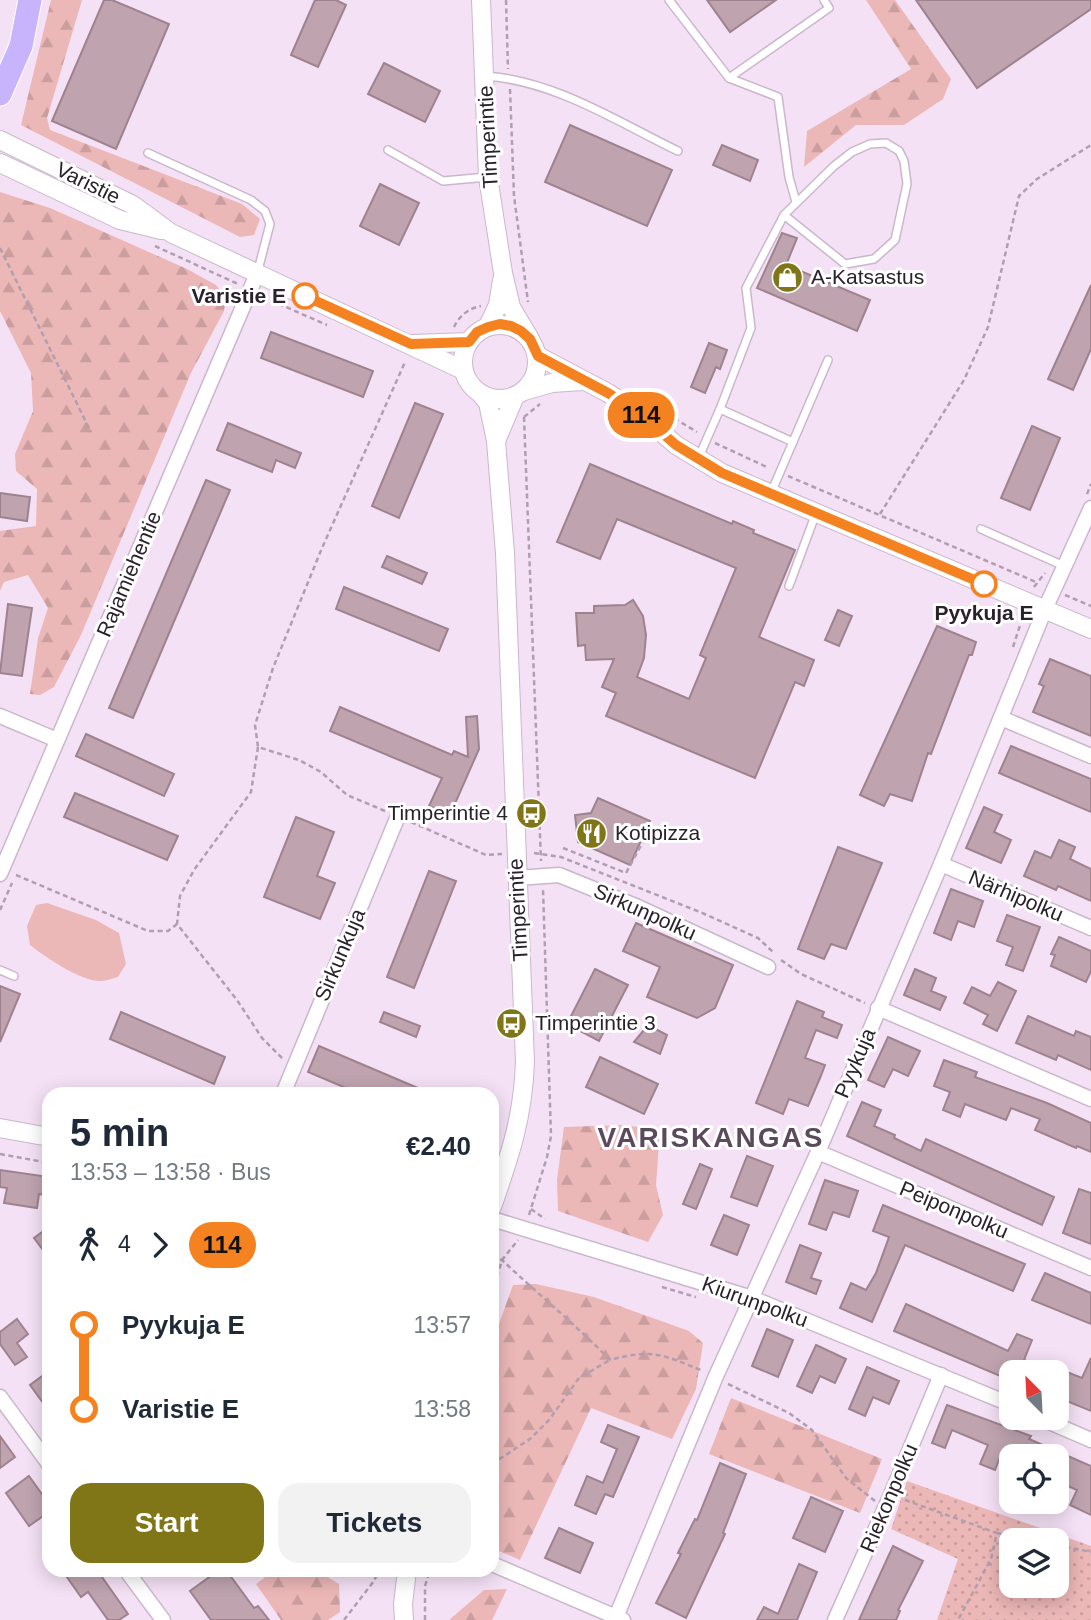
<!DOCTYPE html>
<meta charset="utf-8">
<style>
:root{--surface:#fff;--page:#f2f2f3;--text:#1f2937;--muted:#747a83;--accent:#807517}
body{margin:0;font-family:Helvetica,sans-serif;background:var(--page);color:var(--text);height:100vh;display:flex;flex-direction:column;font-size:26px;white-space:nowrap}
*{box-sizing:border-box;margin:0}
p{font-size:23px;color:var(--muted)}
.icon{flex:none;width:38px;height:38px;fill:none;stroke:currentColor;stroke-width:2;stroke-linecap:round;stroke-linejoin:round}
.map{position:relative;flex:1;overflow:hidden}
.details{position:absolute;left:42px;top:1087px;width:457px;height:490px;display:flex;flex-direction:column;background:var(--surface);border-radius:21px;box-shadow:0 4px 18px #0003}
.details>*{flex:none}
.badge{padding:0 14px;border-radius:23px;font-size:24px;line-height:46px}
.needle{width:46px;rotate:336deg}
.controls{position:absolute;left:999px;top:1360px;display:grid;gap:14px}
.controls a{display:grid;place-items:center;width:70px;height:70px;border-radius:14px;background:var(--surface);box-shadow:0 4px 18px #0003;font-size:35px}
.map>.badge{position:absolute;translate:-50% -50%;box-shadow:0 0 0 4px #fff}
.legs{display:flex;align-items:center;gap:10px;height:77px;padding:0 28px;font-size:23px}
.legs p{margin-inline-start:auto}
.headline{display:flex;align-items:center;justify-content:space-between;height:119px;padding:0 28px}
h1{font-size:38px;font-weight:700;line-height:52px}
.action{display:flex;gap:14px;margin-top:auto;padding:14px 28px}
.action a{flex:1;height:80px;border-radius:21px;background:var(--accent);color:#fff;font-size:28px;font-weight:700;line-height:80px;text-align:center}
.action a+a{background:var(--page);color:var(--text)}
ul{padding:0 28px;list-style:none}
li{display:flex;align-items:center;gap:24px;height:84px;font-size:26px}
li i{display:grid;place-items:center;width:10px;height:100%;margin:0 9px;background:currentColor}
li i::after{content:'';width:18px;height:18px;margin:-9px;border:5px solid;border-radius:50%;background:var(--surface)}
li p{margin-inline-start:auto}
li:first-child i{background:linear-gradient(#0000 50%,currentColor 0)}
li:last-child i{background:linear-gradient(currentColor 50%,#0000 0)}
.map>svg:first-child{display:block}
</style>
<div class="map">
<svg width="1091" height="1620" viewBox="0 0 1091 1620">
<defs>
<pattern id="forest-firs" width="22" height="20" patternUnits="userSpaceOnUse" patternTransform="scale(1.75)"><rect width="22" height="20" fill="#ecb7b7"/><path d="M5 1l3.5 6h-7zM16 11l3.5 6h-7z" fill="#ca9d9e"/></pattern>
<pattern id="park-dots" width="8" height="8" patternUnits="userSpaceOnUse" patternTransform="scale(1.75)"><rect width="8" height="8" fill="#ecb7b7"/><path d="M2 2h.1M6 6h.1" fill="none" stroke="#ca9d9e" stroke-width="1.8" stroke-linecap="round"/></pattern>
</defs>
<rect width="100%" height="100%" fill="#f5e1f6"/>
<path fill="#ecb7b7" d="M47 903 96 920 119 933 126 964 118 977C113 978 107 981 101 981 82 982 45 957 30 945L27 926 36 905Z"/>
<g fill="url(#forest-firs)">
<polygon points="51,0 82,0 47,118 50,130 242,204 260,219 254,235 240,237 21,125"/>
<polygon points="866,0 895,0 951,79 943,99 904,125 856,125 804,167 807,131 911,69"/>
<polygon points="0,192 50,208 187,269 216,285 226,298 224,311 191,373 81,635 54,687 40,695 30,694 38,638 48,608 28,575 4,582 0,591 0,531 36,526 37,489 16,471 15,454 33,411 31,373 0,311"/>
<polygon points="623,1125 660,1130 656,1185 663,1215 648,1242 558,1211 557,1180 564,1127"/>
<polygon points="536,1284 594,1297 689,1331 703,1343 696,1389 672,1439 591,1408 520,1560 492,1548 492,1343 513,1285"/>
<polygon points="731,1398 882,1459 860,1513 709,1454"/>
<polygon points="275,1570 316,1570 339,1584 340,1612 328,1620 281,1620 256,1584"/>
<polygon points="507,1589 492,1620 449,1620 484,1590"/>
</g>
<path fill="url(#park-dots)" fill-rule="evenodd" d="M907 1481 1091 1546V1620H937L958 1559 891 1529ZM1012 1540H1057V1586H1012Z"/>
<g fill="#bfa4af" stroke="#9e838e" stroke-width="2">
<polygon points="104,0 112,0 169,24 116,149 52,121"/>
<polygon points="315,0 336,0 346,5 318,67 291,55"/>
<polygon points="707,0 776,0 730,32"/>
<polygon points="916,0 1091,0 1091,9 977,88"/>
<polygon points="384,63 440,91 425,122 368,94"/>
<polygon points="570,125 672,170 647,226 545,182"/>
<polygon points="722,145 758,160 750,181 713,165"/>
<polygon points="380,184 419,203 399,245 360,226"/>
<polygon points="782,233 797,238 786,265 870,300 857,331 757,288"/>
<polygon points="1091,285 1091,349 1073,390 1048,379"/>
<polygon points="271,332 373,371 363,397 261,358"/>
<polygon points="709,343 727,350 720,369 716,367 705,393 691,387"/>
<polygon points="415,403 443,414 399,518 372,506"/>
<polygon points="228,423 301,453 295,468 276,460 272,472 217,450"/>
<polygon points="1032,426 1060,438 1030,510 1001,498"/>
<polygon points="590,464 732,524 733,521 754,530 753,533 795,550 759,637 814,660 804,686 795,682 755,778 606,716 616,693 602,687 614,659 586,660 585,645 578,646 576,613 594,613 594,606 625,605 633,600 643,616 646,635 644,658 637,677 689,699 706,658 700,655 736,568 617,519 600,559 557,542"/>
<polygon points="206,480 230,490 133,718 109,708"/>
<polygon points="0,493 30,497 27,521 0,517"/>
<polygon points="387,556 427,573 422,584 382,567"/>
<polygon points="344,587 448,629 439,651 336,609"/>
<polygon points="8,604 32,608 22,676 0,673"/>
<polygon points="838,610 852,616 839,646 825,640"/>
<polygon points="937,626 976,642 972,655 969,655 931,754 928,753 912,801 890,794 884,806 860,795"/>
<polygon points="1050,659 1091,676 1091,736 1033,712 1044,686 1039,684"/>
<polygon points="340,707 452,755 454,751 468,757 466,717 477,716 479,749 450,815 429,806 442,778 330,731"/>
<polygon points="86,734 174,774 164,796 76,756"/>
<polygon points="1011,746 1091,779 1091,812 999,773"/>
<polygon points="75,793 178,836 167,860 64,817"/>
<polygon points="598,798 650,821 630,865 578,842 575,815 591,813"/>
<polygon points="984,807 1002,815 994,832 1011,840 1001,863 966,848"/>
<polygon points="296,817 334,832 317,876 335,883 320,919 264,897"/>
<polygon points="1059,840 1075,847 1070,859 1091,869 1091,901 1058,886 1056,890 1024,876 1035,851 1051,858"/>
<polygon points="838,847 882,863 846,949 831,944 824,959 798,949"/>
<polygon points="429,871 456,881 414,988 387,977"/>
<polygon points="951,889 983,901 974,927 958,921 951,940 934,933"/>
<polygon points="1007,915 1040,927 1023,971 1006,965 1013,947 997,941"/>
<polygon points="636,923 733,965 715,1008 697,1018 647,997 660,967 623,951"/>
<polygon points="1059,937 1091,951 1091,971 1086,982 1051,966 1055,955 1051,954"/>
<polygon points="595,969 628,985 599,1041 567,1024"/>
<polygon points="915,969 936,978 931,991 946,997 940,1010 904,995"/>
<polygon points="998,982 1016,991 997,1031 983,1024 988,1015 964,1003 972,987 990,996"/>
<polygon points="0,986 20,994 0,1042"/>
<polygon points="797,1001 824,1012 822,1017 842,1025 837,1038 816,1030 805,1058 825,1065 820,1078 808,1106 789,1099 783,1114 756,1103"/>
<polygon points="121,1012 225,1057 214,1084 110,1039"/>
<polygon points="384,1012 420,1026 416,1037 380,1022"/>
<polygon points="1028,1016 1074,1036 1076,1031 1091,1037 1091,1070 1058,1055 1056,1060 1016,1043"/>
<polygon points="648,1025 667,1035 660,1054 634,1042"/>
<polygon points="888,1037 920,1051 908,1076 893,1069 884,1087 868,1080"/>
<polygon points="319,1046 432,1094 360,1094 308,1072"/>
<polygon points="600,1057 658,1084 644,1114 586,1087"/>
<polygon points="944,1060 977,1072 975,1077 1047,1103 1091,1123 1091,1152 1077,1146 1076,1148 1035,1130 1040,1119 1011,1108 1006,1120 965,1104 960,1117 943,1110 950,1092 934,1086"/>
<polygon points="862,1102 881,1110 874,1126 895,1135 894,1138 921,1151 926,1139 1054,1197 1042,1225 847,1136"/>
<polygon points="747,1156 773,1166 757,1206 731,1197"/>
<polygon points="700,1164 712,1169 696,1209 683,1204"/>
<polygon points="0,1170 49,1177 49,1196 39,1194 37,1208 4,1203 7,1188 0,1187"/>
<polygon points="825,1180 858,1191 849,1217 833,1212 826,1230 809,1224"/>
<polygon points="1079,1189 1091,1193 1091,1244 1063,1233"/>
<polygon points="883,1205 1025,1264 1013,1291 905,1245 872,1322 840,1308 851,1283 866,1290 876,1273 889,1237 873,1231"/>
<polygon points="724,1215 749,1225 737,1255 711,1245"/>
<polygon points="49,1227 49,1258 34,1238"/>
<polygon points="800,1245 821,1253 811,1278 821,1281 816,1294 786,1282"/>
<polygon points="1045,1273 1091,1293 1091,1324 1032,1300"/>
<polygon points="906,1304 1008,1351 1017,1334 1032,1340 1024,1360 1052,1372 1012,1372 1012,1381 894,1331"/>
<polygon points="17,1319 28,1334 17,1343 27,1357 15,1365 0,1344 0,1332"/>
<polygon points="767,1329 793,1340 778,1377 752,1366"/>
<polygon points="816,1345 846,1359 835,1383 820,1376 812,1393 797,1386"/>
<polygon points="1091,1358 1091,1411 1057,1397 1067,1372 1082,1378"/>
<polygon points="867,1367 899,1381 889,1404 873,1397 865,1416 849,1409"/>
<polygon points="49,1371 49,1411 30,1385"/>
<polygon points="947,1405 1031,1436 1029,1439 1091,1466 1091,1515 1070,1505 1077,1490 1057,1481 1057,1456 1012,1456 1002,1452 995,1470 980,1464 988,1445 952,1430 945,1448 932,1443"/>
<polygon points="608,1425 639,1437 613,1497 605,1494 596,1514 575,1505 587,1476 603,1483 617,1449 601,1442"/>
<polygon points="0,1436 15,1457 0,1468"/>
<polygon points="720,1463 746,1474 723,1533 725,1534 686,1618 656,1603 681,1554 678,1553 695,1519 697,1520"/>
<polygon points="29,1476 49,1504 49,1512 29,1526 6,1493"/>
<polygon points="811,1497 843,1511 825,1552 793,1538"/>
<polygon points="559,1528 593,1543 580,1573 545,1558"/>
<polygon points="893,1546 923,1561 898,1610 900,1611 896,1620 859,1620"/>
<polygon points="799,1564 817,1572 797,1620 757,1620 764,1607 778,1614"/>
<polygon points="62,1570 97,1570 128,1614 119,1620 108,1620 88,1592 81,1597"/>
<polygon points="219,1570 226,1570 254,1608 258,1606 269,1620 211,1620 190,1591"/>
</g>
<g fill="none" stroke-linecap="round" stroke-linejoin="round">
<defs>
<g id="service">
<polyline points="669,0 729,78 778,97 789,177 796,202"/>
<path d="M486 76C555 81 616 121 678 151"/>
<polyline points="729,78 829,8 824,0"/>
<polyline points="388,150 443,181 487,177"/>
<polyline points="148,153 251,200 265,211 270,224 257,274"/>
<polyline points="720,409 793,442"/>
<polyline points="698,459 720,409 751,328 746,288 784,215 834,166 852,152 870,144 886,143 899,151 904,161 907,184 895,240 874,259 845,264 784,215"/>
<polyline points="771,493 828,360"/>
<polyline points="981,529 1064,566"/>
<polyline points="789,586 816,513"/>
<polyline points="0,970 14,976"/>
</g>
<g id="minor">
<polyline points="0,716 57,740"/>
<polyline points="1001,718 1091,756"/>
<polyline points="941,864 1091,928"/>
<polyline points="0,874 257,274"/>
<polyline points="517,878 559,875 638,907 768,967"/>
<polyline points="878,1008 1091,1099"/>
<polyline points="283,1094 398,816"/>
<polyline points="818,1152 1091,1268"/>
<polyline points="492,1219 752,1298 1012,1405"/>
<polyline points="0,1397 49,1464"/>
<polyline points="1040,1418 1091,1440"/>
<polyline points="492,1564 623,1620"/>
<polyline points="126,1570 163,1620"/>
<polyline points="616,1617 716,1376 818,1152 941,864 1045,609 1091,508"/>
<polyline points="835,1620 890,1497 941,1375"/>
</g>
<g id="tertiary">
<polyline points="481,0 488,177 503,273 511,307 530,339"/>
<polyline points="0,140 133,205 171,233 463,370"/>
<polyline points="0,163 120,220 161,230"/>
<circle cx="500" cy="362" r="37"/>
<polyline points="488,326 498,305 502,280"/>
<polyline points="413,344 469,342"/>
<polyline points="538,356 608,393 638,412 676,445 722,473 1091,629"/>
<polyline points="524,391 552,383 583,381"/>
<path d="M481 394 488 403 496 441 505 553 525 1062C523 1118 510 1155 492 1207"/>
<polyline points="496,441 515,396"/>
<polyline points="0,1128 49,1137"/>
<polyline points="404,1620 403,1604 407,1570"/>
</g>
<polyline id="trunk" points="0,94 21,46 30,0"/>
</defs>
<use href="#service" stroke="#cab7cb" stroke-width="10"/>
<use href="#minor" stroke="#cab7cb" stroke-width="17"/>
<use href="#tertiary" stroke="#cab7cb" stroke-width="20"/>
<use href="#trunk" stroke="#fff" stroke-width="25"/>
<g stroke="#af9fb0" stroke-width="2.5" stroke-dasharray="5 3.5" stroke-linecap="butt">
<polyline points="506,0 508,69"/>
<polyline points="510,89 514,196 528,302"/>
<polyline points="155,246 238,284"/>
<polyline points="0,248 91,432"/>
<polyline points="263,297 327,325"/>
<path d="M454 327C459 316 469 308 481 306"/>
<polyline points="667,414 697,432"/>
<polyline points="524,417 540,404"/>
<polyline points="524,417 541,861"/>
<polyline points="715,443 769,468"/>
<polyline points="788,476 1036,582"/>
<polyline points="1087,494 1091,484"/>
<polyline points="880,514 964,380 988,327 1019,196 1037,179 1091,145"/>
<polyline points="1034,587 1045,573"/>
<polyline points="1065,595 1091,606"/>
<polyline points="1013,647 1023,616"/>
<polyline points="258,747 251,792 194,870 180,896 177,924 237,1000 262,1038 283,1059"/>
<polyline points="385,811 347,795 321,772 299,760 258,747 255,725 273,668 322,548 405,362"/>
<polyline points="411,822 486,855 502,854"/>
<polyline points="563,848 626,873 651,827"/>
<polyline points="534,853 561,857 700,912 758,938 774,953"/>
<polyline points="16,875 148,931 168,931 177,924"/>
<polyline points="0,910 12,883"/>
<polyline points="781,960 801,974 865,1003"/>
<polyline points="0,1154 49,1163"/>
<polyline points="531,1209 545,1219"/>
<polyline points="529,1215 547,1157 551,1136 543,889"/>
<path d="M492 1257 502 1260C538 1294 576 1325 610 1360 654 1348 663 1355 703 1371"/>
<polyline points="662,1287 696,1297"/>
<polyline points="492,1293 502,1260 518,1240"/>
<polyline points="728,1384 789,1413 812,1430 846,1478 875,1501"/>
<polyline points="492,1464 530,1439 549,1420 579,1378 610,1360"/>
<polyline points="905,1500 997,1533 991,1559 958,1620"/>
<polyline points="997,1533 1033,1540"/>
<polyline points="1057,1545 1091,1552"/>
<polyline points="344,1620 374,1581 379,1570"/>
<polyline points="425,1620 425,1586 430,1570"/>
</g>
<use href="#service" stroke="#fff" stroke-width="7"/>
<use href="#minor" stroke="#fff" stroke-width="14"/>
<use href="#tertiary" stroke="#fff" stroke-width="18"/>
<use href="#trunk" stroke="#c8b4fc" stroke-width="23"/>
</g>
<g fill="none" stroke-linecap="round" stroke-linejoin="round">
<defs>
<polyline id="line-1" points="305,296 411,344 469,342 477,332 488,327 500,324 511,326 521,331 530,339 538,356 608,393 638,412 676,445 722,473 984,584"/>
</defs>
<use href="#line-1" stroke="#fff" stroke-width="16"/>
<use href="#line-1" stroke="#f58220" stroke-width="10"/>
</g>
<defs>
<symbol id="shop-disc" viewBox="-11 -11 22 22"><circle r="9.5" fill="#807517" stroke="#fff"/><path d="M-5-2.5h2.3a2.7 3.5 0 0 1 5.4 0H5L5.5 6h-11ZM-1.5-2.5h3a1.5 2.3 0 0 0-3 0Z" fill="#fff"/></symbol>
<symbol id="bus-disc" viewBox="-11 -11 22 22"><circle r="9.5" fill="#807517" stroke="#fff"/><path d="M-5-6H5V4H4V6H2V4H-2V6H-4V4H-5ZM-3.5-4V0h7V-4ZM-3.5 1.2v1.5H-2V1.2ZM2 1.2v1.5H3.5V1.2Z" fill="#fff"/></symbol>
<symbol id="restaurant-disc" viewBox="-11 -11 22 22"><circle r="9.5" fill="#807517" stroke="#fff"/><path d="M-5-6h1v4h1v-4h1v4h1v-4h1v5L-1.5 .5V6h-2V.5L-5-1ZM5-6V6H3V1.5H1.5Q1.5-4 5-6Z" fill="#fff"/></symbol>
</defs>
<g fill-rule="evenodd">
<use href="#shop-disc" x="770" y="260" width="35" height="35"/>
<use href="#bus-disc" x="514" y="796" width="35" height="35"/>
<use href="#restaurant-disc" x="574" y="816" width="35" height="35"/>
<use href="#bus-disc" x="494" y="1006" width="35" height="35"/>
</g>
<g fill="#fff" stroke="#f58220" stroke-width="3.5">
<circle cx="305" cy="296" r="12"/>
<circle cx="984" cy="584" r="12"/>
</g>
<g text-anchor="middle" stroke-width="6" stroke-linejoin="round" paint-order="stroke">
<g font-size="21" fill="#29222a" stroke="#fff">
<text transform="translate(488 137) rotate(-93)" y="7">Timperintie</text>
<text transform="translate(88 183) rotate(26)" y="7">Varistie</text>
<text transform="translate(129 574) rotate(-67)" y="7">Rajamiehentie</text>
<text transform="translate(1016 896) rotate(23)" y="7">Närhipolku</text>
<text transform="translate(518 910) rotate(-93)" y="7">Timperintie</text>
<text transform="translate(645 912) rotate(24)" y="7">Sirkunpolku</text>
<text transform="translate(340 955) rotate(-67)" y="7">Sirkunkuja</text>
<text transform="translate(855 1063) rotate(-67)" y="7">Pyykuja</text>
<text transform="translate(954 1210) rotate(23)" y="7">Peiponpolku</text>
<text transform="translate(755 1302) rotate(20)" y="7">Kiurunpolku</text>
<text transform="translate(889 1498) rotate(-67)" y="7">Riekonpolku</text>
</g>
<g font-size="21" fill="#29222a" stroke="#fff" text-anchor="start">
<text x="811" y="284">A-Katsastus</text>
<text x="508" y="820" text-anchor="end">Timperintie 4</text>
<text x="615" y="840">Kotipizza</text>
<text x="535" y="1030">Timperintie 3</text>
</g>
<g font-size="21" font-weight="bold" fill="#29222a" stroke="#fff" text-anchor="end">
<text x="286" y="303">Varistie E</text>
<text x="984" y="620" text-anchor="middle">Pyykuja E</text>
</g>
<g font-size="28" font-weight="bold" letter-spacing="2" fill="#5b4a5c" stroke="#fff">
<text x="711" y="1147">VARISKANGAS</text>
</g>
</g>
</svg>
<div class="controls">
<a><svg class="needle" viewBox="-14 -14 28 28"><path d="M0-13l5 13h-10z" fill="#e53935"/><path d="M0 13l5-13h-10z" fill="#747a83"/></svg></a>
<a><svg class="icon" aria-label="locate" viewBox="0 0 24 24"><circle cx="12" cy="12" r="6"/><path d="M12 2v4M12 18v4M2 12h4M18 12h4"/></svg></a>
<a><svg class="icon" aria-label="layers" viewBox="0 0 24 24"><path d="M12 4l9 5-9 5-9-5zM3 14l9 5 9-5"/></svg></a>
</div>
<b class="badge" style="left:641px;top:415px;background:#f58220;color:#111">114</b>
<section class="details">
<div class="headline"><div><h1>5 min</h1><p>13:53 – 13:58 · Bus</p></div><b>€2.40</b></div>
<div class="legs"><svg class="icon" aria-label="walk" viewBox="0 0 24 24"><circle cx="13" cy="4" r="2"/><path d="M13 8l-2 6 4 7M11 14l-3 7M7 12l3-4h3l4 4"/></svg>4<svg class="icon" aria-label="forward" viewBox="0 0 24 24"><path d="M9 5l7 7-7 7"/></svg><b class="badge" style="background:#f58220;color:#111">114</b></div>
<ul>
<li><i style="color:#f58220"></i><b>Pyykuja E</b><p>13:57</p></li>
<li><i style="color:#f58220"></i><b>Varistie E</b><p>13:58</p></li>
</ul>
<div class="action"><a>Start</a><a>Tickets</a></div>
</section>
</div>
